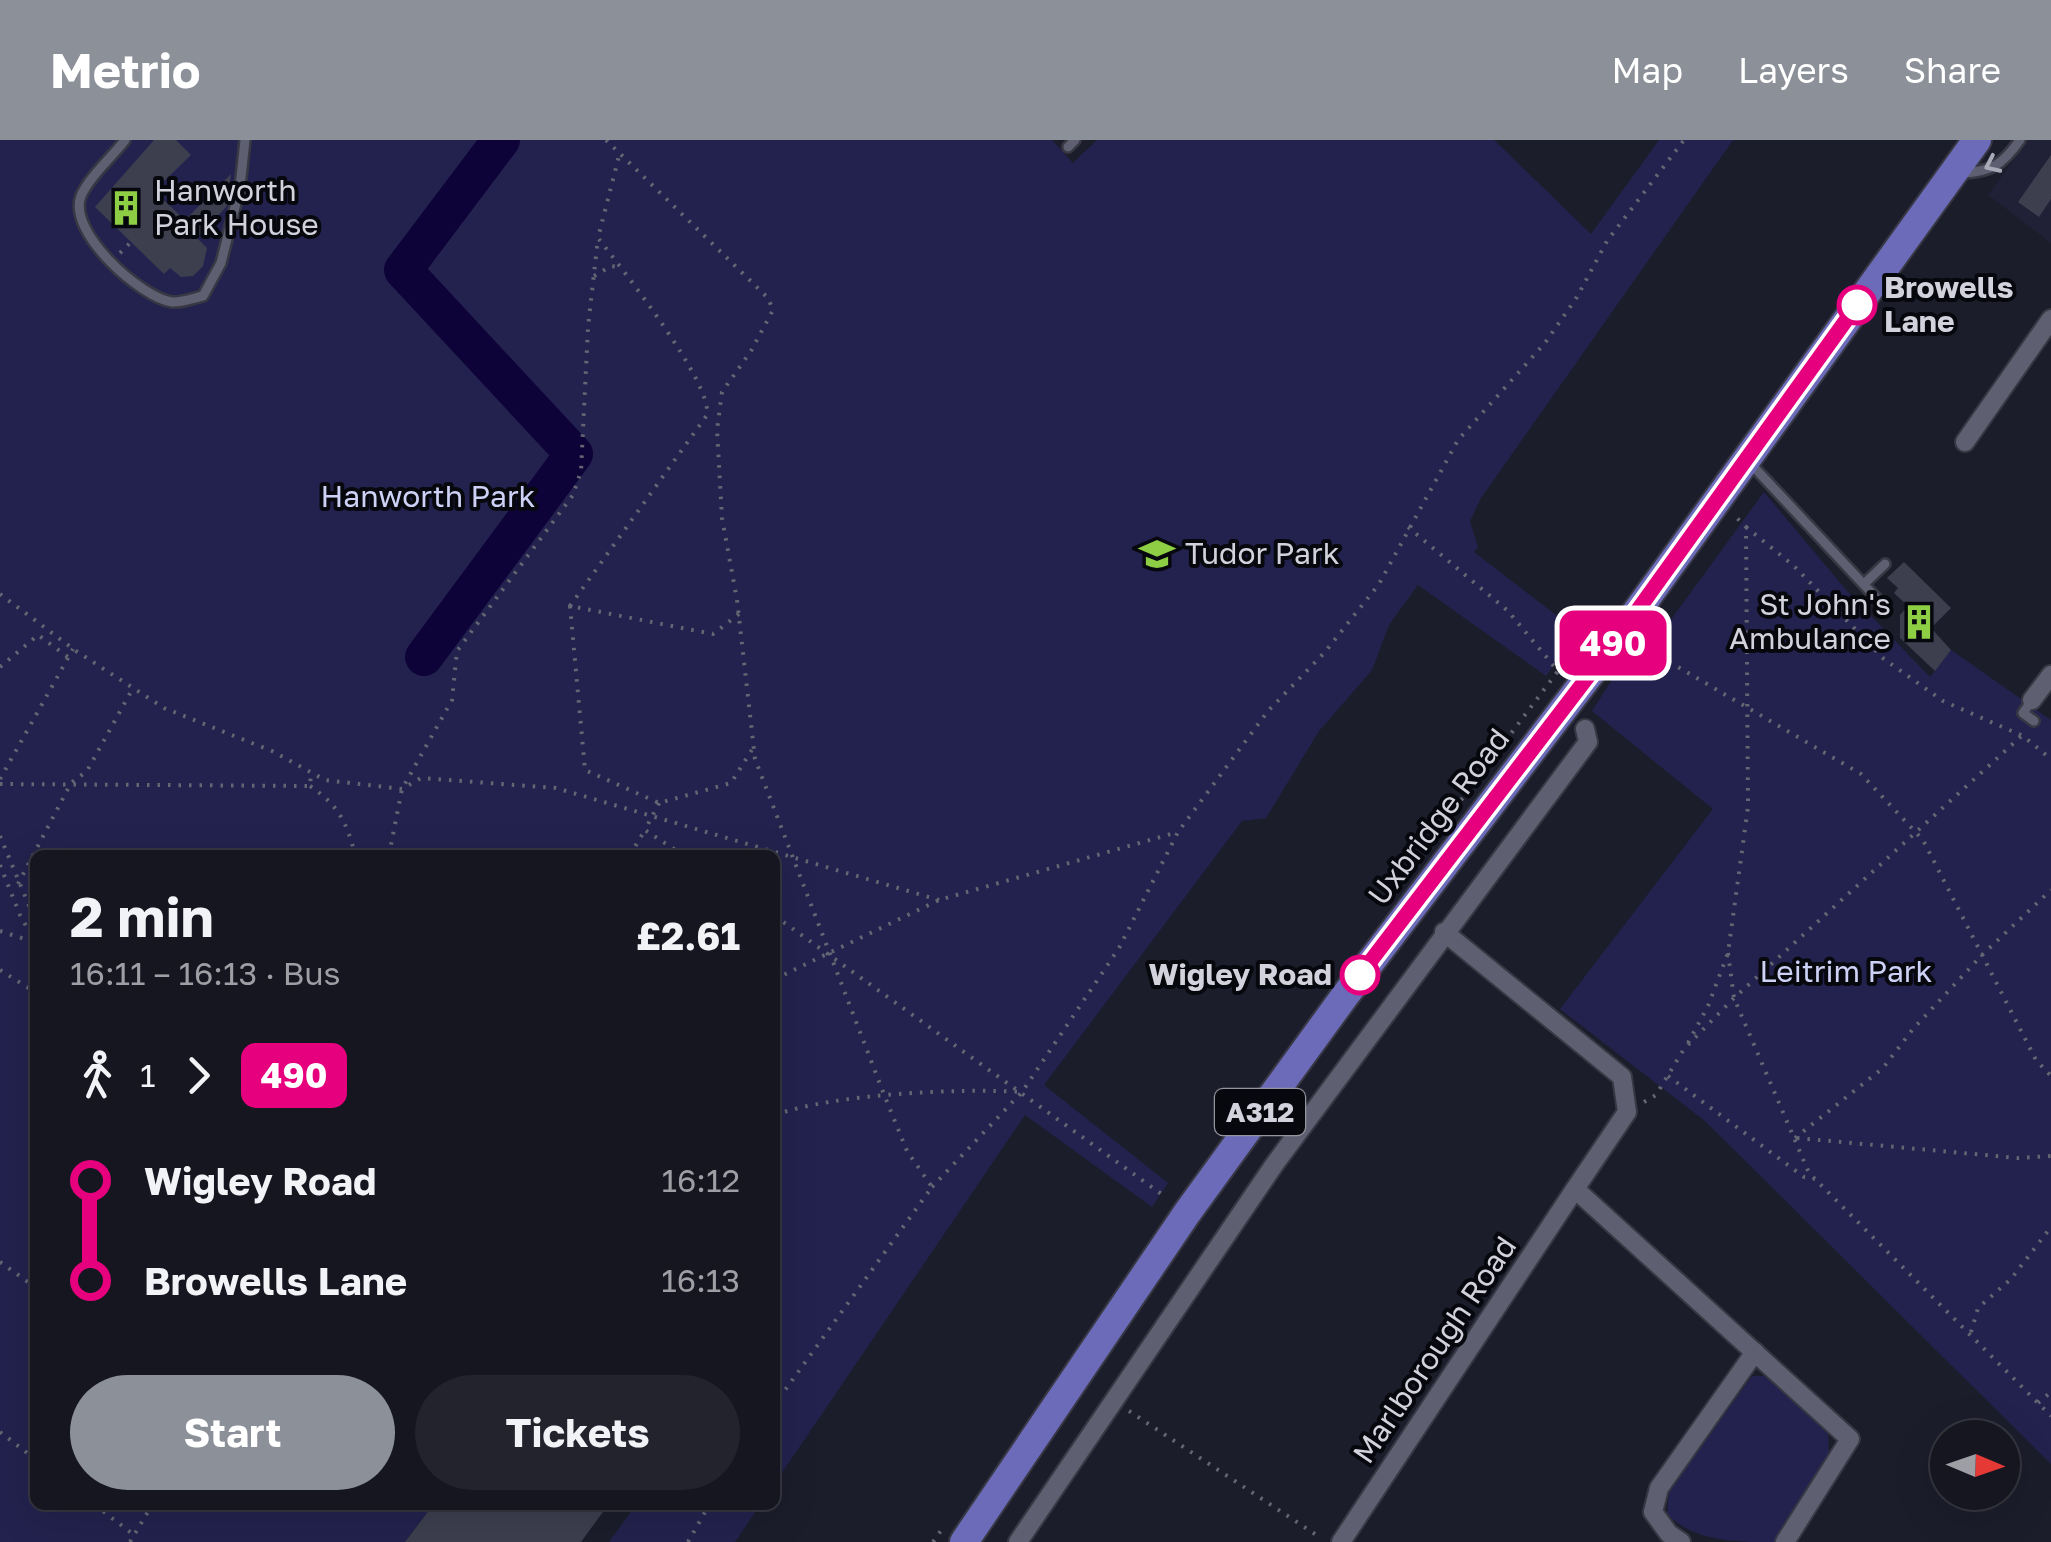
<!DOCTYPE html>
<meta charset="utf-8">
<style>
:root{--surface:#151620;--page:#22232d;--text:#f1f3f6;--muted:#9d9fa5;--line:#34353e;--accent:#8c9099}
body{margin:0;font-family:"Golos Text",sans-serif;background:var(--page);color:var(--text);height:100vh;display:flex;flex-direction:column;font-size:38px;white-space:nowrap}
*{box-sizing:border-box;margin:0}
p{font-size:32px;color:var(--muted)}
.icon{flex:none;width:55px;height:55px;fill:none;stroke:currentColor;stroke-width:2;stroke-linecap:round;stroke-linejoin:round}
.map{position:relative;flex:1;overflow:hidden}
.details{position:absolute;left:30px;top:710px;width:750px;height:660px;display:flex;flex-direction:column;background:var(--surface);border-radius:15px;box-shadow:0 10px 40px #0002,0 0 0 2px var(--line)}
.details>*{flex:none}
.badge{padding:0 20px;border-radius:15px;font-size:35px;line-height:65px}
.needle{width:65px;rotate:92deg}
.buttons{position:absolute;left:1930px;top:1280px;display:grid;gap:20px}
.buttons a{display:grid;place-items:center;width:90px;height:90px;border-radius:50%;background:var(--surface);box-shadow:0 10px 40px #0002,0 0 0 2px var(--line);font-size:50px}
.map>.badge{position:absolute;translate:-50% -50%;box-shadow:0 0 0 5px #fff}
.legs{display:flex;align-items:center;gap:15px;height:110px;padding:0 40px;font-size:32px}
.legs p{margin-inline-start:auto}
.head{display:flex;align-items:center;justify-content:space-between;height:170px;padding:0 40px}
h1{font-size:55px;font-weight:700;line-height:75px}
.primary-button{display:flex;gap:20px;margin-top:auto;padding:20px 40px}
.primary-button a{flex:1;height:115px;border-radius:60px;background:var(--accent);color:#fff;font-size:40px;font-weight:700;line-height:115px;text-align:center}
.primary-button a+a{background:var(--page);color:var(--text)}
ul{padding:0 40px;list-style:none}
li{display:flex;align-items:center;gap:35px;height:100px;font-size:38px}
li i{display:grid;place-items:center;width:15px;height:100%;margin:0 12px;background:currentColor}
li i::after{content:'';width:25px;height:25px;margin:-12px;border:8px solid;border-radius:50%;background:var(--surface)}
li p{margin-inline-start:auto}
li:first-child i{background:linear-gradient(#0000 50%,currentColor 0)}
li:last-child i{background:linear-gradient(currentColor 50%,#0000 0)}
header{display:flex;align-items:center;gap:60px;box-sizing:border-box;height:140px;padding:0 50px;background:var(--accent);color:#fff}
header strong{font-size:48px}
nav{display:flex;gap:55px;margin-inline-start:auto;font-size:35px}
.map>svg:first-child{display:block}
</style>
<header>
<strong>Metrio</strong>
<nav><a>Map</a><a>Layers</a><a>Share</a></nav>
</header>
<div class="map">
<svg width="2051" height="1402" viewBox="0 0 2051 1402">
<rect width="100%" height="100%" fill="#1c1d2b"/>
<polygon fill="#202136" points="2028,0 2051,0 2051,103 1988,55"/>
<g fill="#23224e">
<polygon points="0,0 1052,0 1073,23 1097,0 1494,0 1591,94 1659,0 1733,0 1481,358 1470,381 1478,407 1474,412 1578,492 1546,536 1418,445 1389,485 1372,530 1319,591 1266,678 1242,681 1044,945 1168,1043 1152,1067 1025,975 775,1343 775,715 35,715 35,1365 433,1365 405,1402 0,1402"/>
<polygon points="1764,352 1848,452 1930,537 1951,510 2051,580 2051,1324 1705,981 1560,869 1713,669 1592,571 1624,521 1637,526"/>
<path d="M1752 1236H1769L1828 1289 1829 1315 1776 1402C1735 1402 1695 1402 1667 1374L1669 1351Z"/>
<polygon points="636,1365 760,1365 735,1402 609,1402"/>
</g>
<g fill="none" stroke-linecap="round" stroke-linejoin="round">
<polyline stroke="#0e0338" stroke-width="38" points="424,517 574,314 403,130 501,0"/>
</g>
<g fill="#3d3f4f">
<polygon points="154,0 176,0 191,15 154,51 185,80 231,34 227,66 197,98 207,108 203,126 193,136 181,137 170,128 164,134 95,67"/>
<polygon points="2051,15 2051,59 2039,77 2018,62"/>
<polygon points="1904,422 1951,468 1931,488 1951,510 1935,531 1900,498 1900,475 1908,466 1894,453 1898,448 1887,438"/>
<polygon points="433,1365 608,1365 581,1402 405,1402"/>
</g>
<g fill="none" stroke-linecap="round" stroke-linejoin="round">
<defs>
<g id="service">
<path d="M125 0C113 16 89 37 81 56 67 92 140 157 172 162 181 163 194 158 203 156L221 123 240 47 245 0"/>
<polyline points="1068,7 1075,0"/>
<path d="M1962 33C1992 32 2003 24 2020 0"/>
<polyline points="1751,324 1882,464"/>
<polyline points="1864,444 1885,424"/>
<polyline points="2032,560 2023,573 2034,581"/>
</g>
<g id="minor">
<polyline points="1965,302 2051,179"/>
<polyline points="2032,560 2051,535"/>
<polyline points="1444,792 1622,937 1627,972 1575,1049 1850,1299 1785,1402"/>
<polyline points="1018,1402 1274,1025 1588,602 1585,589"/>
<polyline points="1341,1402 1575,1049"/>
<polyline points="1681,1402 1669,1394 1653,1372 1659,1348 1755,1212"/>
</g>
<polyline id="primary" points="964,1402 1187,1073 1344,857 1622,492 1977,0"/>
</defs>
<use href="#service" stroke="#373843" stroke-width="14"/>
<use href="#minor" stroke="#373843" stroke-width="22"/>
<use href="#primary" stroke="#373843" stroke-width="32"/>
<g stroke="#656673" stroke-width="4" stroke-dasharray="2.5 8" stroke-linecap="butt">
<polyline points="606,0 768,158 773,170 751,211 722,252 717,290 722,378 737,460 755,619 885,957 907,1011 932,1047 775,1264"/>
<polyline points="120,113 131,102"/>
<polyline points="594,136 611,126 620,127"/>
<polyline points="1408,387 1508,471 1558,531 1431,700"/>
<polyline points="1746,387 1794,426 1884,519 1943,561 2023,596 2051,619"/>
<polyline points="0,454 76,511 164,568 272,611 325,640 402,649 421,638 556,648 939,760"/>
<path d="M570 466 707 275C712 242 622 129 598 98L620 12"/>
<polyline points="739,474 713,494 570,466 585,630 659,663 731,643 753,608"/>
<polyline points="1642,506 1861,634 1923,700 2036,920 2051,936"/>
<polyline points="0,527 38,495 68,517"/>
<polyline points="0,639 73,509"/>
<polyline points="0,644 310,646 311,632"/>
<path d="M310 646C338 665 347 682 355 715"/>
<polyline points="659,663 645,690 683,715"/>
<polyline points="0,696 35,780"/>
<polyline points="389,715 402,649 452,560 457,511 573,355 581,331 588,187 598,98"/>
<polyline points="630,715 645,690"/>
<polyline points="0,725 20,775 35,802"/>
<polyline points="18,744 71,643 87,631 133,548"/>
<polyline points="775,776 1167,1058"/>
<polyline points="0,791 34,802"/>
<polyline points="1728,813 1734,858 1809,1033 2051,1276"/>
<polyline points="0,830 35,852"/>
<polyline points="775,839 939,760 1178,692"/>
<polyline points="1688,903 1708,866 1728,813 1748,667 1746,387 1736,377"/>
<polyline points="1668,936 1804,1037 1815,1039"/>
<polyline points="1644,962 1656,955 1684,909 1734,858 2027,591"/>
<path d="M775 975C833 954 958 948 1022 952"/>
<polyline points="1795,998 1883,928 1913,889 1983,814 2051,750"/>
<polyline points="1797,998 2018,1018 2051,1016"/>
<polyline points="932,1047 1022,952 1119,808 1178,692 1268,571 1325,512 1379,444 1458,300 1545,203 1577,157 1607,101 1684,0"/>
<polyline points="0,1122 35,1147"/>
<polyline points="1971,1192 1978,1168 2011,1139 2051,1087"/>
<polyline points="2038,1263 2051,1252"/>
<polyline points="1129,1271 1321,1398"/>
<polyline points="0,1292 35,1319"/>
<polyline points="95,1365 134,1395"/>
<polyline points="130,1402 152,1365"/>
<polyline points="688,1402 709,1365"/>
<polyline points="933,1402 942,1389"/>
</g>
<use href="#service" stroke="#5e6071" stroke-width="9"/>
<use href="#minor" stroke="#5e6071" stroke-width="18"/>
<use href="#primary" stroke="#6c6bba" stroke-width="28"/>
</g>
<defs><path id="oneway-chevron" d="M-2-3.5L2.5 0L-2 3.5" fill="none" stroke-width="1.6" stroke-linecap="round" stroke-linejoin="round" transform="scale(2.5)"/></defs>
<use stroke="#a9aab7" href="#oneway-chevron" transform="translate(1992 25) rotate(155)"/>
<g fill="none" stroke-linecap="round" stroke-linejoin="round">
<defs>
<polyline id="line-1" points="1360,835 1622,492 1857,165"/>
</defs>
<use href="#line-1" stroke="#fff" stroke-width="22"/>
<use href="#line-1" stroke="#e6007e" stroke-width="15"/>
</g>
<defs>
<symbol id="building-bare" viewBox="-9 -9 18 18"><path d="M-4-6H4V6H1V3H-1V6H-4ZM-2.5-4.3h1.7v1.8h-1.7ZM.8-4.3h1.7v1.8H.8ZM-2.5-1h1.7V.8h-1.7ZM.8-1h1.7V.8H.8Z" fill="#8dce44" stroke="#07080e" stroke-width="2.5" paint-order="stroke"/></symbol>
<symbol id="school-bare" viewBox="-9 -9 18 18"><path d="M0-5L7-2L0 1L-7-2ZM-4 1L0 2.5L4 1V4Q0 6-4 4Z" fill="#8dce44" stroke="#07080e" stroke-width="2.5" paint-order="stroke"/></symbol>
</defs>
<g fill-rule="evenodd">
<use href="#building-bare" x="101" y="43" width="50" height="50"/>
<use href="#school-bare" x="1132" y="389" width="50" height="50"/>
<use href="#building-bare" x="1894" y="457" width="50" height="50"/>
</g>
<g fill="#fff" stroke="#e6007e" stroke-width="5">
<circle cx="1857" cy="165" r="18"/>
<circle cx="1360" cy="835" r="18"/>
</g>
<g text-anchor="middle" stroke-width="8" stroke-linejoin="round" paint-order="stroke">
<rect fill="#07080e" stroke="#94959e" stroke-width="2.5" x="1215" y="949" width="90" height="46" rx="8"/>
<g font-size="28" font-weight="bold" fill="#d1d2dc">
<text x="1260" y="982">A312</text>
</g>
<g font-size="30" fill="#d1d2dc" stroke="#07080e" text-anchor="start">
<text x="154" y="61">Hanworth<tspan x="154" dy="34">Park House</tspan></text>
<text x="1185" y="424">Tudor Park</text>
<text x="1891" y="475" text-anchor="end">St John's<tspan x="1891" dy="34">Ambulance</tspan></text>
</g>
<g font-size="30" font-weight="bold" fill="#d1d2dc" stroke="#07080e" text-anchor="start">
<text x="1884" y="158">Browells<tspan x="1884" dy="34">Lane</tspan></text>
<text x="1332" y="845" text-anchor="end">Wigley Road</text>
</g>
<g font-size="30" fill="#cdd1f5" stroke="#07080e">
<text x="428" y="367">Hanworth Park</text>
<text x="1846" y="842">Leitrim Park</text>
</g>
<g font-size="30" fill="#d1d2dc" stroke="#07080e">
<text transform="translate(1439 677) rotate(-53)" y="10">Uxbridge Road</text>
<text transform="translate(1435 1210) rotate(-56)" y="10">Marlborough Road</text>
</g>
</g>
</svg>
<div class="buttons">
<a><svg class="needle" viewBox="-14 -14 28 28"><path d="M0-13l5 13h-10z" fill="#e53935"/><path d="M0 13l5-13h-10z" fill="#9d9fa5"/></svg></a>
</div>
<b class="badge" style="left:1613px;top:503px;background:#e6007e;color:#fff">490</b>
<section class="details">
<div class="head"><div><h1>2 min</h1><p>16:11 – 16:13 · Bus</p></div><b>£2.61</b></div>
<div class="legs"><svg class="icon" aria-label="walk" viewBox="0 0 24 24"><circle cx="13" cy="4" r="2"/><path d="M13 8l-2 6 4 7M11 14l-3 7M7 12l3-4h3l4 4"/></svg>1<svg class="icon" aria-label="forward" viewBox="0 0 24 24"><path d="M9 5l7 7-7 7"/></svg><b class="badge" style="background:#e6007e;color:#fff">490</b></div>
<ul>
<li><i style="color:#e6007e"></i><b>Wigley Road</b><p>16:12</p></li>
<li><i style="color:#e6007e"></i><b>Browells Lane</b><p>16:13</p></li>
</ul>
<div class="primary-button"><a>Start</a><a>Tickets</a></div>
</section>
</div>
